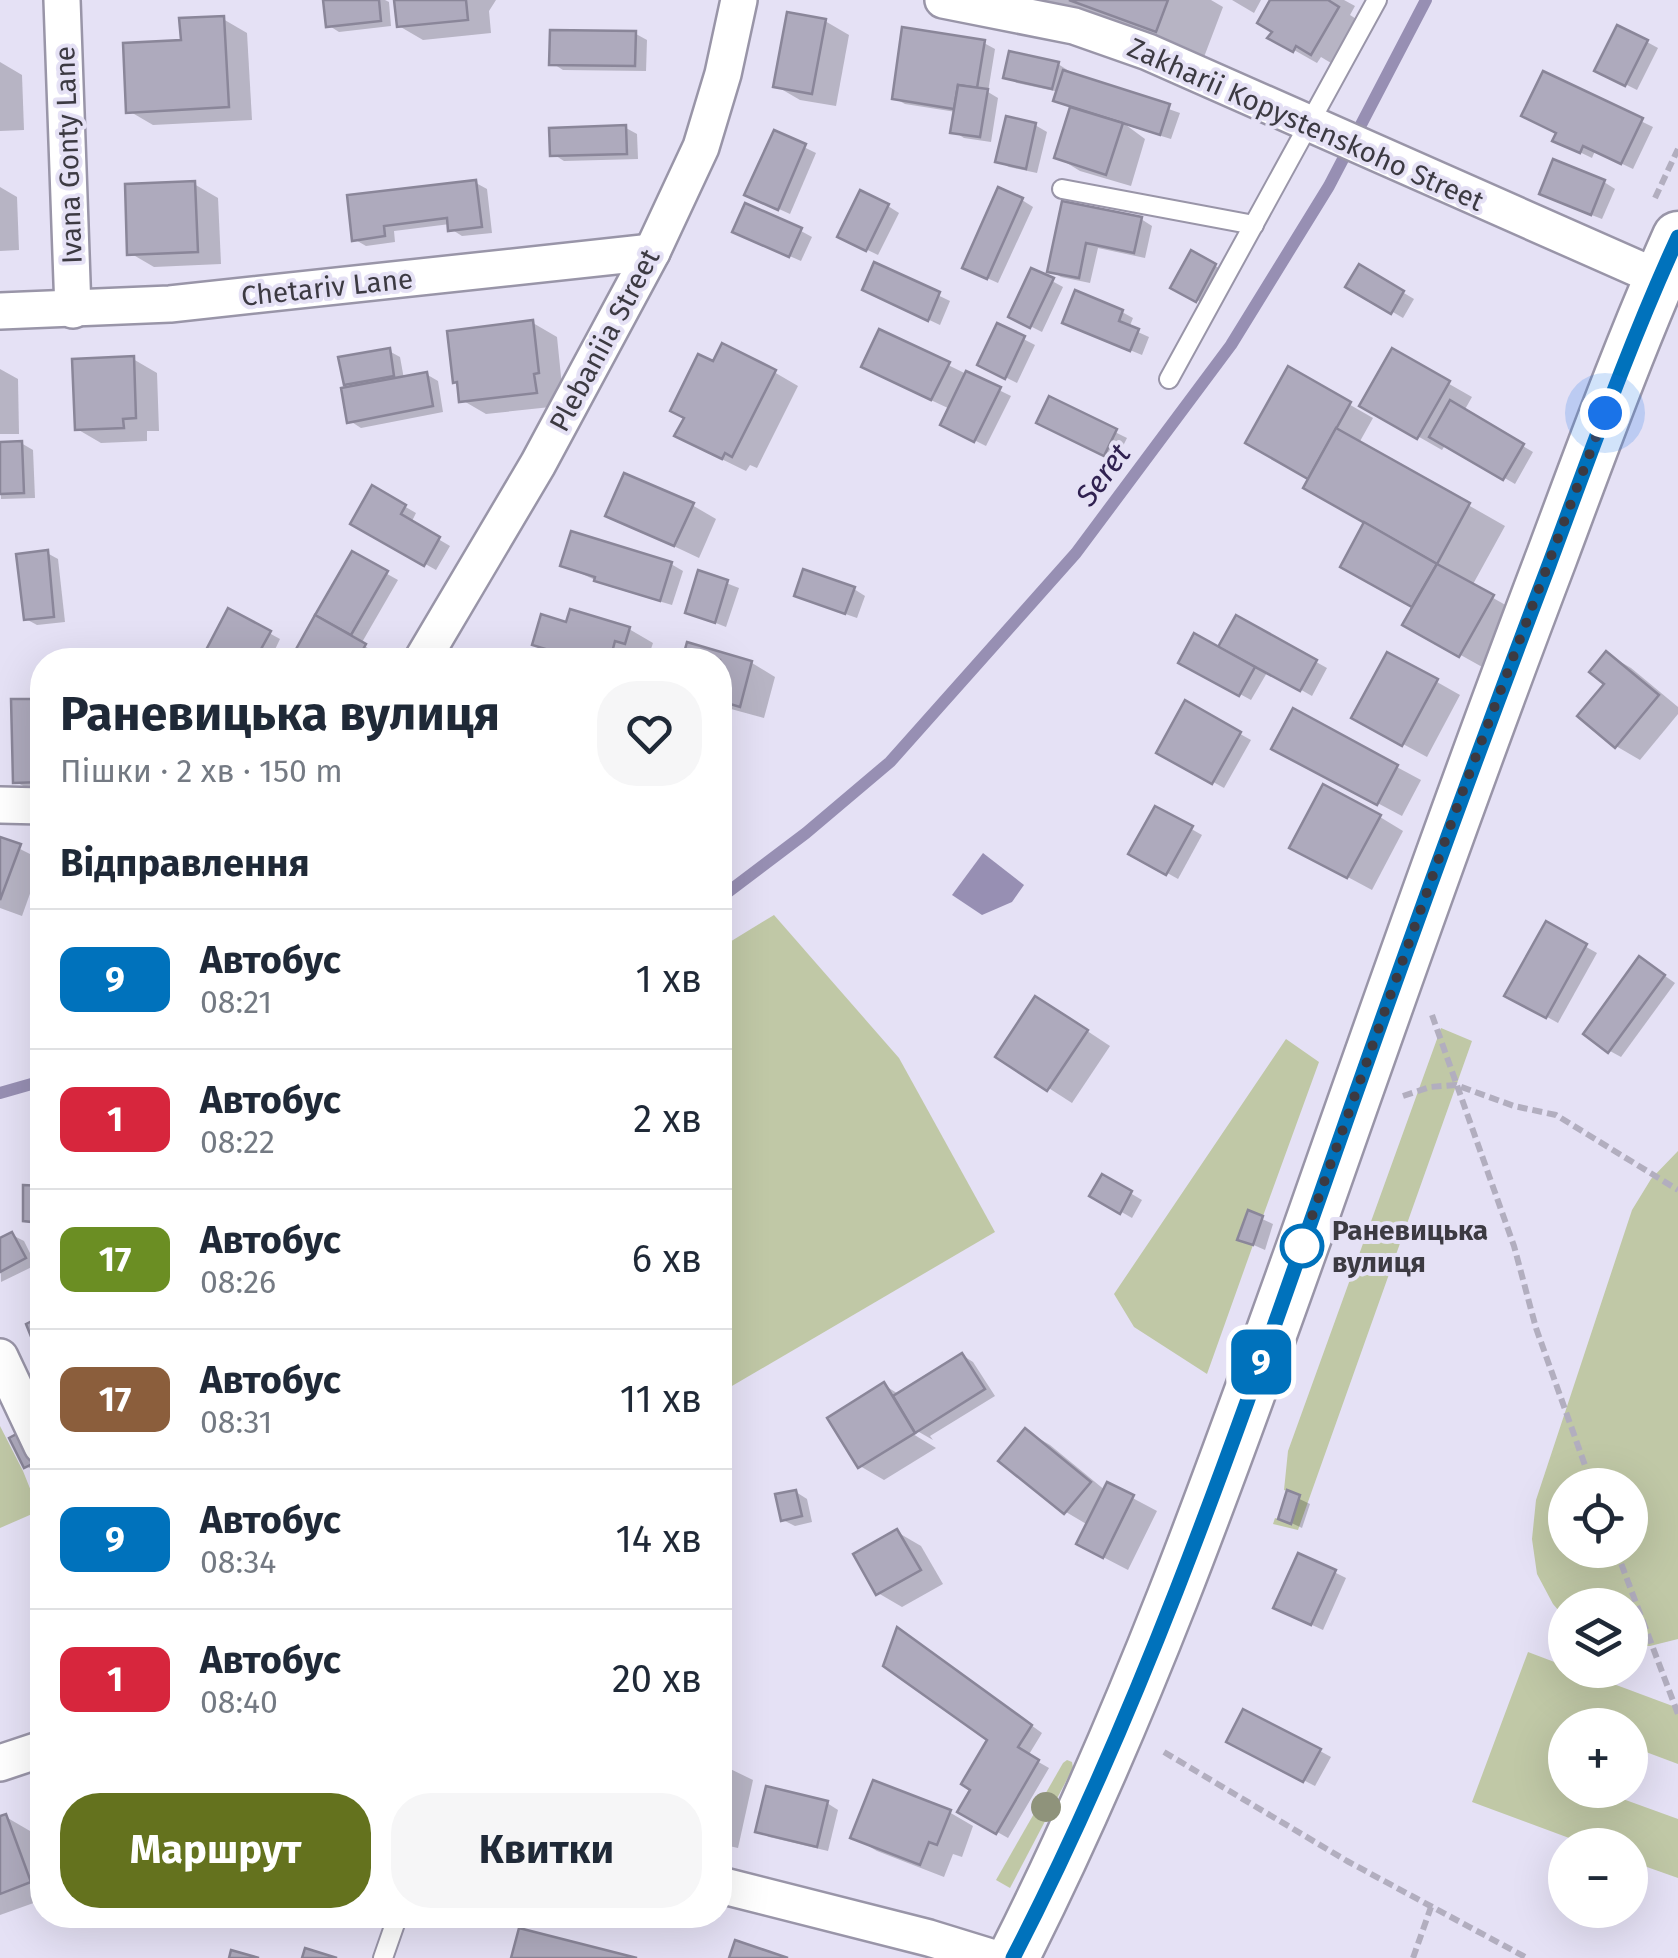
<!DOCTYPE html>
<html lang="uk">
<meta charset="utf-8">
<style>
:root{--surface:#fff;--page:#f6f6f7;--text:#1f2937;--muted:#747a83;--line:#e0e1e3;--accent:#64721e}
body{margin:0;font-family:"Fira Sans",sans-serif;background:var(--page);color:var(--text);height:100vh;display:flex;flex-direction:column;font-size:38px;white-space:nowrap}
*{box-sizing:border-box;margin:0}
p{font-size:32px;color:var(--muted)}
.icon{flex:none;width:55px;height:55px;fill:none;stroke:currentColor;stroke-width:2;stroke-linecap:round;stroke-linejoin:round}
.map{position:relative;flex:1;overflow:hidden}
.side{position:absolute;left:30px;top:648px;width:702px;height:1280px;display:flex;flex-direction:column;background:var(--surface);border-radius:40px;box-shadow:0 10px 40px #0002}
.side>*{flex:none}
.badge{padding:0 20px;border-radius:15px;font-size:35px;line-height:65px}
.controls{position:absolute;left:1548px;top:1468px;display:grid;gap:20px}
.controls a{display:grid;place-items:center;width:100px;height:100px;border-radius:50%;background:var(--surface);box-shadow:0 10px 40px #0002;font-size:50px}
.you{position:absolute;width:50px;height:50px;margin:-25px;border:8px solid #fff;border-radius:50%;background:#1a73e8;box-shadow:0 0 0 15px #1a73e833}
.map>.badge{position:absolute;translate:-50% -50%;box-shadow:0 0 0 5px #fff}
h2{padding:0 30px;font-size:38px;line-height:90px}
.round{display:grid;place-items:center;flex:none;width:105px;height:105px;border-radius:40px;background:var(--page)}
.head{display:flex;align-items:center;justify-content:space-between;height:170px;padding:0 30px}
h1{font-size:48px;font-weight:700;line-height:75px}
.button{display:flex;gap:20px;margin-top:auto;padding:20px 30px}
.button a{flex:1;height:115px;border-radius:40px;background:var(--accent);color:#fff;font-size:40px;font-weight:700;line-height:115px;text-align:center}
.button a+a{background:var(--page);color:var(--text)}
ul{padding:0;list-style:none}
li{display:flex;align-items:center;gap:30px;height:140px;padding:0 30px;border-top:2px solid var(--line)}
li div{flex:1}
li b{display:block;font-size:38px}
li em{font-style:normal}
li .badge{min-width:110px;font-weight:700;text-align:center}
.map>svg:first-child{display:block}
</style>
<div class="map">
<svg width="1678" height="1958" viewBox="0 0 1678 1958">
<rect width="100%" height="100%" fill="#e5e1f5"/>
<g fill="#c0c8a6" fill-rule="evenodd">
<polygon points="774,915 899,1058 995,1232 720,1393 720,948"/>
<polygon points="1441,1028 1472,1041 1298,1530 1273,1524 1275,1518 1291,1523 1300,1495 1284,1490 1288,1451"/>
<polygon points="1286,1039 1319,1062 1263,1216 1247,1211 1238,1240 1253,1245 1207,1374 1134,1327 1114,1294"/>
<path d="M1678 1151V1639L1650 1646H1630V1605H1565V1618L1553 1604 1537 1574 1532 1539 1536 1500 1632 1210 1651 1179ZM1630 1485V1550H1565V1485Z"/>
<polygon points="0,1426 23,1471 39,1511 0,1528"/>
<polygon points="1528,1652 1565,1666 1565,1670 1576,1670 1678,1708 1678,1764 1630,1746 1630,1725 1565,1725 1565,1790 1598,1790 1678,1819 1678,1878 1630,1861 1630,1845 1588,1845 1472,1802"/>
<polygon points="1067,1760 1072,1762 1073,1768 1010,1888 996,1880 1063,1763"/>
</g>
<polygon fill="#978fb3" points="983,853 1024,885 1012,902 982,915 952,895"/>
<g fill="#0003">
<polygon points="342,0 385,0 389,2 391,26 339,32 328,25"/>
<polygon points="397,0 496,0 489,11 491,33 423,40 399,26"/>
<polygon points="995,0 1211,0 1223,7 1204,57 1118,25"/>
<polygon points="1232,0 1261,0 1254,13"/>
<polygon points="1273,0 1344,0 1355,6 1350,15 1361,22 1336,66 1321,57 1317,63 1271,37 1275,31"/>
<polygon points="223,19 247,33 252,120 153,125 129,111"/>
<polygon points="825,21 849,35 836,106 800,100 776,86"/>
<polygon points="636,34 647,40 646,71 563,70 552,63"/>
<polygon points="1647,42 1658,48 1637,90 1609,76"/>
<polygon points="984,43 995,49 988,92 998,98 991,142 964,138 953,131 956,112 905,104 894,98"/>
<polygon points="0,62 22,75 24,130 0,131"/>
<polygon points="1058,64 1069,71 1068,74 1180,113 1171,139 1126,125 1145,139 1131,186 1080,171 1057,157 1073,108 1056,100 1059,92 1017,83 1006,77"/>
<polygon points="1544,74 1653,127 1633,169 1595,151 1592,158 1567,146 1559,133"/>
<polygon points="1035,125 1047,132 1037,173 1009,167 998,161"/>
<polygon points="626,128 637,134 638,159 564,161 553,154"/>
<polygon points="775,133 816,153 790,214 759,200"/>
<polygon points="1604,182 1615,189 1602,219 1553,200"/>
<polygon points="476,183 487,189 492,233 462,236 451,229 450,224 394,231 395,242 366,246 354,239"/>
<polygon points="194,184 218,198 221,264 154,267 130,253"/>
<polygon points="0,187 17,197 19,250 0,251"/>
<polygon points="1022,200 1033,207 998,283 976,273"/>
<polygon points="1064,204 1141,219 1152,226 1145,258 1098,248 1090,283 1061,277 1050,270"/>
<polygon points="888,206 899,213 878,255 851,242"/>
<polygon points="801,231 812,237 801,261 746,237"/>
<polygon points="1192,253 1226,272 1208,306 1174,287"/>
<polygon points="875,265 950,301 940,325 876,295"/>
<polygon points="1360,267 1414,299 1403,318 1349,286"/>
<polygon points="1052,281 1063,287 1042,332 1022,322"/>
<polygon points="1122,312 1133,318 1129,328 1149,337 1142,355 1076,328"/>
<polygon points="533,323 557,337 562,386 557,386 560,406 486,414 462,400 459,383 456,381"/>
<polygon points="998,326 1035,345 1017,383 991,370"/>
<polygon points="881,332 1011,396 986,446 954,430 950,409 888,380"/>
<polygon points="389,351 400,357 404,379 426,374 438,381 443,412 361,428 350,421 354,388 346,384"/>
<polygon points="1393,352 1472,397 1464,411 1533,452 1515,484 1446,444 1442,450 1363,405"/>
<polygon points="133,359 157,373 159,431 147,431 147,441 101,443 77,429"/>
<polygon points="714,364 774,372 798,386 757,468 750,465 746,471 701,449"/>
<polygon points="0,369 18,379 19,434 0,434"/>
<polygon points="1289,370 1373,418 1359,443 1505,526 1472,586 1516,611 1484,668 1405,624 1415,607 1343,566 1368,522 1311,478"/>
<polygon points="1050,400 1127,438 1116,460 1050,429"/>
<polygon points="21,443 33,450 35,498 1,499 0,444"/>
<polygon points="373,488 416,513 411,523 450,546 436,570 353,523"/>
<polygon points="692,505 716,519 699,558 608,515"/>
<polygon points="573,534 671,564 683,571 672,605 608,586 563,565"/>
<polygon points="47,553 58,559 65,622 37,625 26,619"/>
<polygon points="353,555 398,580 361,644 376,653 372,660 292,660"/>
<polygon points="700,573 739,588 726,627 688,612"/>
<polygon points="854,589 865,596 857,618 808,601"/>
<polygon points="229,611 280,639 270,660 229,660"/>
<polygon points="1237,618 1327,668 1312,696 1268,671 1251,700 1181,662 1219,650"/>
<polygon points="568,625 629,629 653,643 649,655 640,653 637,660 566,660 535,644"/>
<polygon points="689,646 752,663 775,677 764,718 720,706 720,660 685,660"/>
<polygon points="1607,654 1631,668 1678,707 1678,714 1640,760 1616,746"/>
<polygon points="1437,682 1460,695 1427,757 1355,718"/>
<polygon points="42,701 42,788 27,788 16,782 13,702"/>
<polygon points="1186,704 1251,740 1224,788 1160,752"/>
<polygon points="1294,712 1421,780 1402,816 1298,761"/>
<polygon points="1156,809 1202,835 1178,879 1132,853"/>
<polygon points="1380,817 1403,831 1372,890 1316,860"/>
<polygon points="0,839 42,860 22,916 0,908"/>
<polygon points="1547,925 1597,953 1558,1023 1508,995"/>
<polygon points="1651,966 1675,983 1621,1057 1610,1051"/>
<polygon points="1060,1013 1110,1046 1072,1103 999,1056"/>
<polygon points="1103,1177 1142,1200 1132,1218 1092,1195"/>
<polygon points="26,1188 42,1189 42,1227 25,1220"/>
<polygon points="1249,1213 1273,1224 1265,1250 1240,1239"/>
<polygon points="12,1235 24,1241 36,1265 1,1282 0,1241"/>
<polygon points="962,1355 973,1362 995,1396 930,1436 933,1440 905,1424 903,1428 936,1448 884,1480 860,1466 884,1385 900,1395"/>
<polygon points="1026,1431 1050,1445 1106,1491 1108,1485 1157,1511 1128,1570 1103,1557 1088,1525 1066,1512 1002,1461"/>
<polygon points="42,1448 42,1470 37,1472 26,1466"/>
<polygon points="796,1492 807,1499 812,1522 795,1526 783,1520"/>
<polygon points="1289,1494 1310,1504 1302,1528 1281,1518"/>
<polygon points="897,1532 921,1546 943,1584 902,1607 878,1593"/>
<polygon points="1334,1572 1346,1578 1323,1630 1288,1614"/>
<polygon points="909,1637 1042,1733 1028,1756 1049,1768 1008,1838 960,1811 974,1789 990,1739"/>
<polygon points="1240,1748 1320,1751 1331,1757 1315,1786"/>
<polygon points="720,1764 753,1780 738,1848 720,1844"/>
<polygon points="827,1803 838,1810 828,1851 769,1837 757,1830"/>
<polygon points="949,1812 973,1826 962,1857 953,1854 944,1877 877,1851 853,1837"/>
<polygon points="6,1817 30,1831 42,1866 42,1900 0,1915 0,1819"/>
<polygon points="309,1915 340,1915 338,1923"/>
</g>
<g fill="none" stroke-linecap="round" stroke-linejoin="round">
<g stroke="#978fb3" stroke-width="12">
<polyline points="720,898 806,833 890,762 1076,553 1231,345 1329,186 1426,0"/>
<polyline points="0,1093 42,1081"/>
</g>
</g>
<g fill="#aeaabd" stroke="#8a8699" stroke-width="2.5">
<polygon points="323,0 379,0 381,21 326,27"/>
<polygon points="394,0 466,0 468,20 397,27"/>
<polygon points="1069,0 1168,0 1156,32"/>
<polygon points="1270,0 1328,0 1339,7 1311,55 1296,46 1293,52 1267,38 1272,32 1257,23"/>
<polygon points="787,12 826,19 812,94 773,87"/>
<polygon points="224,16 229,107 126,113 123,43 181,40 179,18"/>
<polygon points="1617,25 1648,40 1625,86 1594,71"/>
<polygon points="902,27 985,40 977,88 958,85 954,109 892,99"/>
<polygon points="550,30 636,31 635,66 549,65"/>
<polygon points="1009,51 1059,62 1052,89 1003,78"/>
<polygon points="1063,70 1170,104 1160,135 1053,101"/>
<polygon points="1543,71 1643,118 1621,164 1583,146 1580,153 1552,141 1556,133 1521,116"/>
<polygon points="958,85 988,89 980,137 950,133"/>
<polygon points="1070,107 1123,123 1106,175 1054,158"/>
<polygon points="1006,116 1036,123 1026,169 995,162"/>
<polygon points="626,125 627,154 550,156 549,128"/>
<polygon points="774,130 806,144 778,210 744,195"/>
<polygon points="1553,159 1605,180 1591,215 1539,194"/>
<polygon points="476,180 482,227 448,231 447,218 384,226 385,236 352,241 347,195"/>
<polygon points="195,181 198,252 127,255 125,184"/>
<polygon points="998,187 1023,198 987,279 962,268"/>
<polygon points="860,190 889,204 866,251 837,237"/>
<polygon points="1062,201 1142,217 1134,253 1086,243 1079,278 1047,272"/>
<polygon points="745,203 802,228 789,257 732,232"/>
<polygon points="1191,250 1216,264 1196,302 1170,288"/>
<polygon points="874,262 940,292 928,321 862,290"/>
<polygon points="1359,264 1404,291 1391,314 1345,287"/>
<polygon points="1031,268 1054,278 1030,328 1008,317"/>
<polygon points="1075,290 1123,310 1119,321 1139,329 1130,351 1062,323"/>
<polygon points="533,320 539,373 534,374 537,393 459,402 457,382 453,383 447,331"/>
<polygon points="997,323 1025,336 1005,379 977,365"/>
<polygon points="879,329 950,362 931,400 861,367"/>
<polygon points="722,343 776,370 732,457 725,453 722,459 674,436 684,418 670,411 698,354 713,361"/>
<polygon points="390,348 394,376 344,385 338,357"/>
<polygon points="1392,348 1450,381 1417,439 1359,406"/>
<polygon points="134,356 136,418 123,419 124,428 75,430 72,359"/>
<polygon points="1288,366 1351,402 1308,479 1245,443"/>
<polygon points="966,371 1001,387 974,442 940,425"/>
<polygon points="427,372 433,406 347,423 341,388"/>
<polygon points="1049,396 1117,429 1104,456 1036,423"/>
<polygon points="1450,400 1524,444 1503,480 1429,437"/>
<polygon points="1336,428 1470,503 1437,564 1303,488"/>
<polygon points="22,441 24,493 0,494 0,442"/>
<polygon points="624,473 694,503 674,546 605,516"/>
<polygon points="372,485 406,505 401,514 440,537 424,566 350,524"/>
<polygon points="1364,522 1437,564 1412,607 1340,567"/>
<polygon points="571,531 672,562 660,601 594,581 595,577 560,566"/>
<polygon points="48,550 54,617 24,620 16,554"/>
<polygon points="352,551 388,571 351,635 315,615"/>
<polygon points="1437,564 1494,595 1459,657 1402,625"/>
<polygon points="803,569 855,587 845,614 794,596"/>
<polygon points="698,570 728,580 715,623 685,613"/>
<polygon points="228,608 271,631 255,660 225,660 206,650"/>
<polygon points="570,609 630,627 625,644 615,641 610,660 582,660 532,645 541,614 566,622"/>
<polygon points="315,615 366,644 357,660 290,660"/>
<polygon points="1236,615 1317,660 1300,691 1218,647"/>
<polygon points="1194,633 1255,667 1239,696 1178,663"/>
<polygon points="687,642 752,661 740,707 720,701 720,660 682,660"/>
<polygon points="1606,651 1659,695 1615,748 1577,716 1604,684 1589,672"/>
<polygon points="1387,652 1438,679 1402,746 1351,718"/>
<polygon points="11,699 42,699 42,782 13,783"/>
<polygon points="1185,700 1241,732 1212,784 1156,753"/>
<polygon points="1293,708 1398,765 1377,805 1271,749"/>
<polygon points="1323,784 1381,815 1347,878 1289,848"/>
<polygon points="1155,806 1193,826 1166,875 1128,854"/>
<polygon points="0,837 21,844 0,900"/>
<polygon points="1546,921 1587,944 1546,1018 1504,996"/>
<polygon points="1639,956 1665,975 1608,1053 1583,1034"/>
<polygon points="1035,996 1088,1030 1047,1091 995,1057"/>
<polygon points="1102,1174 1132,1191 1120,1214 1089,1196"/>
<polygon points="23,1185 42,1186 42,1223 23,1221"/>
<polygon points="1248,1210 1263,1216 1253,1245 1237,1240"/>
<polygon points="12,1232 26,1258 0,1272 0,1238"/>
<polygon points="42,1316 42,1364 26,1324"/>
<polygon points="962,1353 985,1389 915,1433 893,1396"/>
<polygon points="884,1382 915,1433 858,1468 827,1418"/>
<polygon points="1025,1428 1091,1482 1064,1514 998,1461"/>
<polygon points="26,1429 42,1459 24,1468 9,1438"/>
<polygon points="1107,1482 1134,1495 1103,1558 1076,1544"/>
<polygon points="796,1490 802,1516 781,1521 775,1494"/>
<polygon points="1287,1490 1300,1495 1291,1524 1278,1519"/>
<polygon points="897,1529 921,1570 876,1595 853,1554"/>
<polygon points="1298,1553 1336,1570 1311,1625 1273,1608"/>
<polygon points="897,1627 1032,1725 1018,1747 1039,1760 996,1834 957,1812 970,1790 961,1784 987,1740 883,1666"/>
<polygon points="1243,1709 1321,1749 1303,1782 1226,1742"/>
<polygon points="720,1762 730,1764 720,1808"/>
<polygon points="873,1780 951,1810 937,1845 929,1842 920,1865 850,1838"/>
<polygon points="766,1786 828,1801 817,1847 755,1832"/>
<polygon points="6,1814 31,1882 0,1894 0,1816"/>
<polygon points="519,1928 637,1958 511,1958"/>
<polygon points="735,1940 788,1958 729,1958"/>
<polygon points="305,1948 337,1958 302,1958"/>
<polygon points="231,1950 259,1958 229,1958"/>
</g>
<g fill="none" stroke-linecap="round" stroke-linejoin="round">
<defs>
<g id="lane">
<polyline points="1062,189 1254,225"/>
<polyline points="1169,379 1377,0"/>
<polyline points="383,1958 398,1915"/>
</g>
<g id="street">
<polyline points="62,0 73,310"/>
<polyline points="943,0 1074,26 1148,52 1659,278"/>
<polyline points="0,311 170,304 652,252"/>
<polyline points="422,660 538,464 652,252 701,147 723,74 739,0"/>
<polyline points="0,805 42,806"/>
<polyline points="0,1357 42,1446"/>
<polyline points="0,1763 42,1749"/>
<polyline points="720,1885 929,1938 994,1958"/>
</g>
<path id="secondary" d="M1013 1958C1132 1723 1221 1475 1309 1228 1388 1003 1467 779 1552 556 1592 449 1631 342 1678 237"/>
</defs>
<use href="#lane" stroke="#9995a8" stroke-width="22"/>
<use href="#street" stroke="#9995a8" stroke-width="40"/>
<use href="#secondary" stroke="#9995a8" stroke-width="55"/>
<g stroke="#b2aebf" stroke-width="6" stroke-dasharray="10 5" stroke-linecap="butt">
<polyline points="1655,198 1678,149"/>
<polyline points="1432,1015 1514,1246 1536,1328 1592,1485"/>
<polyline points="1403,1096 1430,1087 1456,1085 1514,1106 1556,1115 1678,1190"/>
<polyline points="1616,1550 1678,1714"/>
<polyline points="1164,1752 1347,1861 1527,1958"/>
<polyline points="1413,1958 1431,1907"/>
</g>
<use href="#lane" stroke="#fff" stroke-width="18"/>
<use href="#street" stroke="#fff" stroke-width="35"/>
<use href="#secondary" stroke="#fff" stroke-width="50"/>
</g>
<circle fill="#8f937b" cx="1046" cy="1807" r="15"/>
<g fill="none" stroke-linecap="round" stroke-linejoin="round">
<defs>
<path id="line" d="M1013 1958C1139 1714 1230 1452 1321 1193 1394 983 1470 773 1549 565 1590 455 1629 344 1678 237"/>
</defs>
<use href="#line" stroke="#fff" stroke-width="22"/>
<use href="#line" stroke="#0072bc" stroke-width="15"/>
<polyline stroke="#3c3a42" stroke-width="10" stroke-dasharray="0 18" points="1302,1246 1298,1256 1461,796 1605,413"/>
</g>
<circle fill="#fff" stroke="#0072bc" stroke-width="5" cx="1302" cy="1246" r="20"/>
<g text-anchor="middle" stroke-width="8" stroke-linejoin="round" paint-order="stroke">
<g font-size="28" fill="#3c3a42" stroke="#e5e1f5">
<text transform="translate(1306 124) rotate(24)" y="10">Zakharii Kopystenskoho Street</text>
<text transform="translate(68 155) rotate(-92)" y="10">Ivana Gonty Lane</text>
<text transform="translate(327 287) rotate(-6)" y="10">Chetariv Lane</text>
<text transform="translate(604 340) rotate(-62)" y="10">Plebaniia Street</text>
</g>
<g font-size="28" font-weight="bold" fill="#3c3a42" stroke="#e5e1f5" text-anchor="start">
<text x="1332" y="1240">Раневицька<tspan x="1332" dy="32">вулиця</tspan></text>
</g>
<g font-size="30" font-style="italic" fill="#302151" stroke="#e5e1f5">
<text transform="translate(1103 475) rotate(-53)" y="10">Seret</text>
</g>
</g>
</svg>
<div class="controls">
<a><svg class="icon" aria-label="locate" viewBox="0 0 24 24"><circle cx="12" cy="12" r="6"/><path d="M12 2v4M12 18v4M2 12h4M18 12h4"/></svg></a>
<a><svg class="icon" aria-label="layers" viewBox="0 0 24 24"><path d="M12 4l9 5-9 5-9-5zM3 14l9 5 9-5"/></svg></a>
<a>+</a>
<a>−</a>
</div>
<div class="you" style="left:1605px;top:413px"></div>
<b class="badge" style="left:1261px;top:1362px;background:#0072bc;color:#fff">9</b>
<section class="side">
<div class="head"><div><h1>Раневицька вулиця</h1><p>Пішки · 2 хв · 150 m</p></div><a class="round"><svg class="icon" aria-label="heart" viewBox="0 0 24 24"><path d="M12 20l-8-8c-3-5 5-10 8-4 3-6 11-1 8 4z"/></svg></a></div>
<h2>Відправлення</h2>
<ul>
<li><span class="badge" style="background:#0072bc;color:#fff">9</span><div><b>Автобус</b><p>08:21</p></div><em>1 хв</em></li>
<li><span class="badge" style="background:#d7263d;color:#fff">1</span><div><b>Автобус</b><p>08:22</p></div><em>2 хв</em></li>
<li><span class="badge" style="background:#6b8e23;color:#fff">17</span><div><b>Автобус</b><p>08:26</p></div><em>6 хв</em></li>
<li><span class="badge" style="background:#8b5e3c;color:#fff">17</span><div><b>Автобус</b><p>08:31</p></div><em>11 хв</em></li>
<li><span class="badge" style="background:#0072bc;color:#fff">9</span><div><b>Автобус</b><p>08:34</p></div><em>14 хв</em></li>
<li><span class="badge" style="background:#d7263d;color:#fff">1</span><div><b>Автобус</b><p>08:40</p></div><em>20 хв</em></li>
</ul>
<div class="button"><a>Маршрут</a><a>Квитки</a></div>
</section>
</div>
